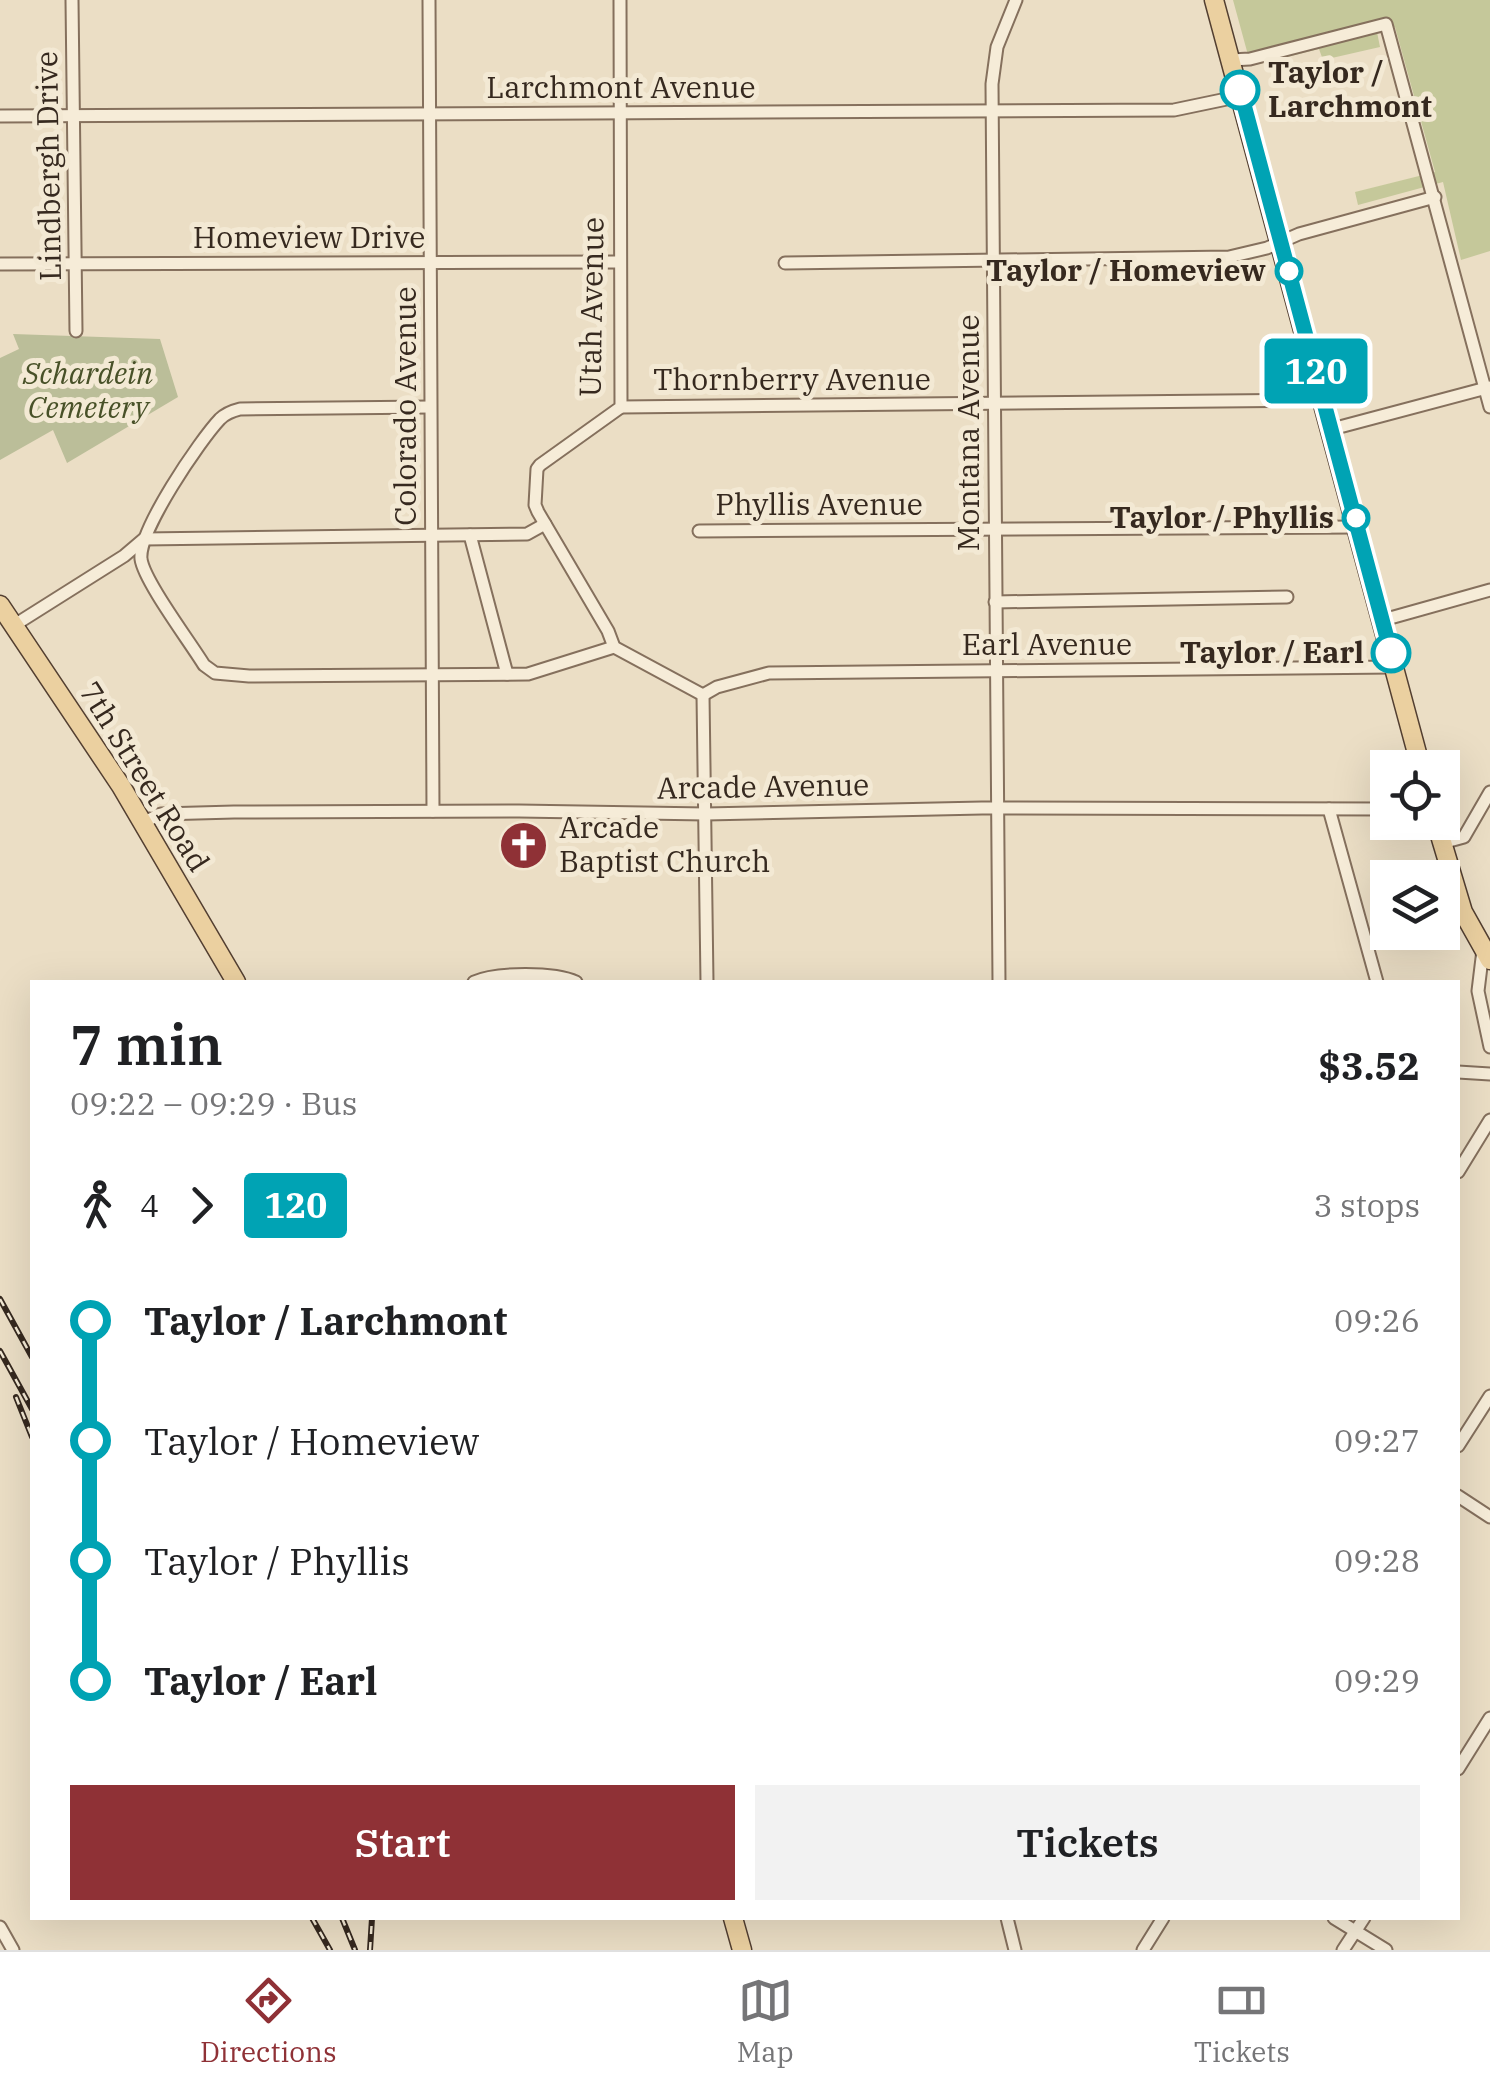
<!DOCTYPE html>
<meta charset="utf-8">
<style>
:root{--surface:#fff;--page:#f2f2f2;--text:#202124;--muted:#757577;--line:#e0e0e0;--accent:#8f3136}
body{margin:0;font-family:"IBM Plex Serif",serif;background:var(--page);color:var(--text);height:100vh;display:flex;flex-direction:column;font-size:38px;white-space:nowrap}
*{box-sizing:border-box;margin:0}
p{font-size:32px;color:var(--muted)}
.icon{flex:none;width:55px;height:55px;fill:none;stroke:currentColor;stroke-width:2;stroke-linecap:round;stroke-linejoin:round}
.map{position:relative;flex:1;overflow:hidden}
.panel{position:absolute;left:30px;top:980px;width:1430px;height:940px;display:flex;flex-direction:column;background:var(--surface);border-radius:0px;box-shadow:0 10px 40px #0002}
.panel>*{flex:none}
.badge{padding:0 20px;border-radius:8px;font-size:35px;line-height:65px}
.fabs{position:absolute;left:1370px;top:750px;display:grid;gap:20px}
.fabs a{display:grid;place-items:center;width:90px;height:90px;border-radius:0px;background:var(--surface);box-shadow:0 10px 40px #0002;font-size:50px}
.map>.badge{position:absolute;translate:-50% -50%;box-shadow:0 0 0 5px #fff}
.legs{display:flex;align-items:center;gap:15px;height:110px;padding:0 40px;font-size:32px}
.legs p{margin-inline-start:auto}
.overview{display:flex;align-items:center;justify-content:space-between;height:170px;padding:0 40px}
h1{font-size:55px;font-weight:600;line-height:75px}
.action{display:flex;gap:20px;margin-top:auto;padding:20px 40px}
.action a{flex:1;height:115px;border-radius:0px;background:var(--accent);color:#fff;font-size:40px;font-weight:600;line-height:115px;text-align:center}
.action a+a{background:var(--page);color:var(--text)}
ul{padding:0 40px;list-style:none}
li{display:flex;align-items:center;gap:35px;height:120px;font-size:38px}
li i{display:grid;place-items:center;width:15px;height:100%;margin:0 12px;background:currentColor}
li i::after{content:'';width:25px;height:25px;margin:-12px;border:8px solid;border-radius:50%;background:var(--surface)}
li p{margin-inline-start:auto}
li:first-child i{background:linear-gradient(#0000 50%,currentColor 0)}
li:last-child i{background:linear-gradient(currentColor 50%,#0000 0)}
.dock{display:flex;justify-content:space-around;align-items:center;height:140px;border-top:2px solid var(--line);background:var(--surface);font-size:28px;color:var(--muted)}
.dock a{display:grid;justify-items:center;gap:5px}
.dock .current{color:var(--accent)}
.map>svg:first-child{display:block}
</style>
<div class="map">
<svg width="1490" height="1950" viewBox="0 0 1490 1950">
<rect width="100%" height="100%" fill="#ebdec5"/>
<polygon fill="#c5c89a" points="1233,0 1490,0 1490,251 1461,260 1443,182 1358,205 1355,192 1435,172 1395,27 1377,32 1380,47 1323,60 1319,49 1251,66"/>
<polygon fill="#bbbe99" points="13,334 160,339 178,397 67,463 53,430 0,460 0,358 19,349"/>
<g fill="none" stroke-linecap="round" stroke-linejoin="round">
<defs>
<g id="street">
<polyline points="72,0 76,331"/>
<polyline points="429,0 433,811"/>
<polyline points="620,0 621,407 540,465 537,469 535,505 538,512 608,631 614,647 703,695"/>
<polyline points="1231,60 1250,59 1386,24 1490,407"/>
<polyline points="0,116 1174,110 1241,96"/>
<polyline points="785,263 1229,257 1267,248 1299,234 1435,197"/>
<polyline points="0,264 618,262"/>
<path d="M430 407 240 409C232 411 226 413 220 419 200 440 138 531 141 559 144 581 190 642 204 665L215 673 249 676 528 674 614 647"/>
<polyline points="621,407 1324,400"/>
<polyline points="1332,429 1490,387"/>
<polyline points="699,531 1358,527"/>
<polyline points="470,535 507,674"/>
<polyline points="995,602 1287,597"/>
<polyline points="1383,620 1490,590"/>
<polyline points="13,626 124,556 144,539 527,534 545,524"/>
<polyline points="703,695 717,687 769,673 1395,667"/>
<polyline points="703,695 707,982"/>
<polyline points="1329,809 1377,982"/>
<polyline points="142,823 161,814 234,812 519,811 706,814 982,808 1388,809"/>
<polyline points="1442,843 1464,837 1490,792"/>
<polyline points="1483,950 1478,991 1490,1047"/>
<path d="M474 982C496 972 555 972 576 982"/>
<polyline points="999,982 992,84 997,47 1016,0"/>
<polyline points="1458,1072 1490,1074"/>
<polyline points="1458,1172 1490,1120"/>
<polyline points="1458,1446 1490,1396"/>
<polyline points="1458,1496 1490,1517"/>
<polyline points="1458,1769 1490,1718"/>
<polyline points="1007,1918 1015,1950"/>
<polyline points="1334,1918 1386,1950"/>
<polyline points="0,1927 13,1950"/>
<polyline points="1143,1950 1163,1918"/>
<polyline points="1343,1950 1364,1918"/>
</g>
<g id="primary">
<polyline points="1214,0 1421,768"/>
<polyline points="0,605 121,786 236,982"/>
<polyline points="1436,822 1463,912 1490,960"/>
<polyline points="733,1918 742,1950"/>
</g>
</defs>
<use href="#street" stroke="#85705d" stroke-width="15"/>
<use href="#primary" stroke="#533f31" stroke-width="21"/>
<use href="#street" stroke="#f6ecd8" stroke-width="11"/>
<use href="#primary" stroke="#ebd0a0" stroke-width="18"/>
<defs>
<g id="rail">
<polyline points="0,1299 32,1357"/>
<polyline points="0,1351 32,1409"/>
<polyline points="16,1397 32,1437"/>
<polyline points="312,1918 330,1950"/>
<polyline points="342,1918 355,1950"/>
<polyline points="370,1950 372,1918"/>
</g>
</defs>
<use href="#rail" stroke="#36291f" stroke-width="6"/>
<use href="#rail" stroke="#f3e9d4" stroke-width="2.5" stroke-dasharray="8" stroke-linecap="butt"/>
</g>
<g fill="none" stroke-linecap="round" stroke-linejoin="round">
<defs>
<polyline id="line-1" points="1240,90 1391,653"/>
</defs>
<use href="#line-1" stroke="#fff" stroke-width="22"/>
<use href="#line-1" stroke="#00a3b4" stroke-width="15"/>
</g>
<defs>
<symbol id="church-disc" viewBox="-11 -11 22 22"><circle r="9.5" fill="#8f3136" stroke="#f3e9d4"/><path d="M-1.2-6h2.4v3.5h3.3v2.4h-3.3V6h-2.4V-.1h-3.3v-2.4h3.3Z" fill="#fff"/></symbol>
</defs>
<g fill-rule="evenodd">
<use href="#church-disc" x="496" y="818" width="55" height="55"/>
</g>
<g fill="#fff" stroke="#00a3b4" stroke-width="5">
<circle cx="1240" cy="90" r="18"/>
<circle cx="1289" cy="271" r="12"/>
<circle cx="1356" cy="518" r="12"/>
<circle cx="1391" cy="653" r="18"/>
</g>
<g text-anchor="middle" stroke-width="10" stroke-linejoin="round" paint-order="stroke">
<g font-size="30" font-weight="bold" fill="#36291f" stroke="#f3e9d4" text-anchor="end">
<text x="1268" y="83" text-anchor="start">Taylor /<tspan x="1268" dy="34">Larchmont</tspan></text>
<text x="1266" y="281">Taylor / Homeview</text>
<text x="1334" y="528">Taylor / Phyllis</text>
<text x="1364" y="663">Taylor / Earl</text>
</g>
<g font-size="30" fill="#36291f" stroke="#f3e9d4">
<text x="621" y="98">Larchmont Avenue</text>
<text transform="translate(49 166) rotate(-91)" y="10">Lindbergh Drive</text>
<text x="309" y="248">Homeview Drive</text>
<text transform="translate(592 307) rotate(-89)" y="10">Utah Avenue</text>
<text x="792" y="390">Thornberry Avenue</text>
<text transform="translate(406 406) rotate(-90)" y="10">Colorado Avenue</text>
<text transform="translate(969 433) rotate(-90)" y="10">Montana Avenue</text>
<text x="819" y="515">Phyllis Avenue</text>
<text x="1047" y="655">Earl Avenue</text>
<text transform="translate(144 777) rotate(58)" y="10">7th Street Road</text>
<text transform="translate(763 787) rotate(-1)" y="10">Arcade Avenue</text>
</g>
<g font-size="30" font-style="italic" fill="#485128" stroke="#f3e9d4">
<text x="88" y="384">Schardein<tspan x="88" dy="34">Cemetery</tspan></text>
</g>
<g font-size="30" fill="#36291f" stroke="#f3e9d4" text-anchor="start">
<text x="559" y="838">Arcade<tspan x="559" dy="34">Baptist Church</tspan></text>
</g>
</g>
</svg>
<div class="fabs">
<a><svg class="icon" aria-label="locate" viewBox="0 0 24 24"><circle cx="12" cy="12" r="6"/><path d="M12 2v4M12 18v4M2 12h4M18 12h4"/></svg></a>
<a><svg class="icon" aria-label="layers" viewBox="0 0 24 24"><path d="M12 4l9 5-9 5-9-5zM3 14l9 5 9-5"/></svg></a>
</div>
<b class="badge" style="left:1316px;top:371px;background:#00a3b4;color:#fff">120</b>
<section class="panel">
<div class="overview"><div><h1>7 min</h1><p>09:22 – 09:29 · Bus</p></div><b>$3.52</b></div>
<div class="legs"><svg class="icon" aria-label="walk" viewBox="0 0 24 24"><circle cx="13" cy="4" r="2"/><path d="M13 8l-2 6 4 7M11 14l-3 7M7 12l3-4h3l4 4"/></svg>4<svg class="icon" aria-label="forward" viewBox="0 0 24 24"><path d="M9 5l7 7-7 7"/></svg><b class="badge" style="background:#00a3b4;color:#fff">120</b><p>3 stops</p></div>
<ul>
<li><i style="color:#00a3b4"></i><b>Taylor / Larchmont</b><p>09:26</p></li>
<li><i style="color:#00a3b4"></i><span>Taylor / Homeview</span><p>09:27</p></li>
<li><i style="color:#00a3b4"></i><span>Taylor / Phyllis</span><p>09:28</p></li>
<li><i style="color:#00a3b4"></i><b>Taylor / Earl</b><p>09:29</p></li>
</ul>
<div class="action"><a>Start</a><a>Tickets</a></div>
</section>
</div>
<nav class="dock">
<a class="current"><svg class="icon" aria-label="directions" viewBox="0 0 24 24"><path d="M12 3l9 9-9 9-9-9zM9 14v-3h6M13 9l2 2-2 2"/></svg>Directions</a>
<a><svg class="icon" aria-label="map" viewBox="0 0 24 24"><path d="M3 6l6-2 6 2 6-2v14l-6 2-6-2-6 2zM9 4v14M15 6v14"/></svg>Map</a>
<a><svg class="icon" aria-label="tickets" viewBox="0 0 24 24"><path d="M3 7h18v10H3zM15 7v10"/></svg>Tickets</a>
</nav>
